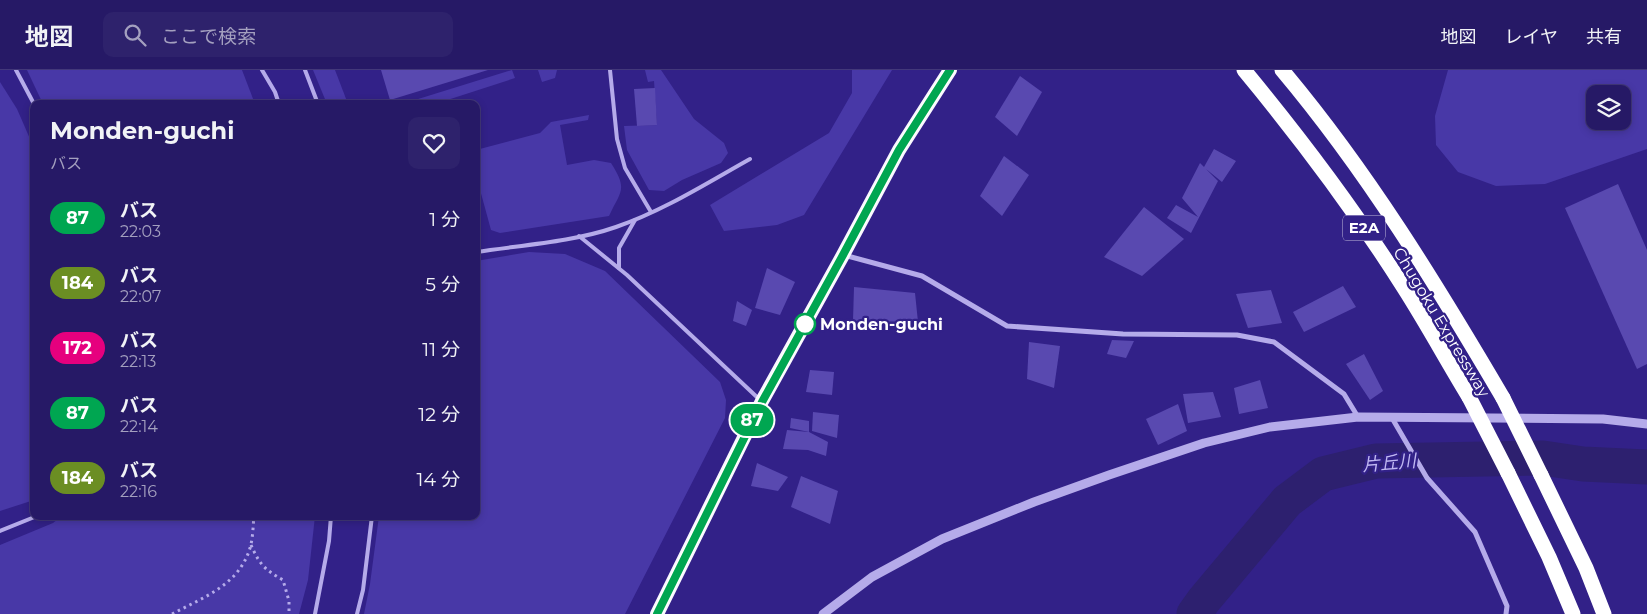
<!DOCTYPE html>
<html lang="ja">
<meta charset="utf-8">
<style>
:root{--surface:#261966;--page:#2e226c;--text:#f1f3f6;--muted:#a4a0bf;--line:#42387a}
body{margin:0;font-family:Montserrat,"Noto Sans JP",sans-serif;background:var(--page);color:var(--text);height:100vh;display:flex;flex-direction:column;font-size:19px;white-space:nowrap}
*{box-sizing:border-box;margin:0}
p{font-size:16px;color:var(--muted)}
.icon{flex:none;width:28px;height:28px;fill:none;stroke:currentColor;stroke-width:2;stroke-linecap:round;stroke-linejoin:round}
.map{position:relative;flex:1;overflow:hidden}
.details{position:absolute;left:30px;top:30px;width:450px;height:420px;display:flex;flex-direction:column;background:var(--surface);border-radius:10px;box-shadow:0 2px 8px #0003,0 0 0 1px var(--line)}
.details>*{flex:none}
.badge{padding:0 10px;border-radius:16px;font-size:18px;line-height:32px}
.buttons{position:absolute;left:1586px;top:15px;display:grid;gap:10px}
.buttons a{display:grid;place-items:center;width:45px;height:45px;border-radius:10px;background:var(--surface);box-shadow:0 2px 8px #0003,0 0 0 1px var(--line);font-size:25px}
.map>.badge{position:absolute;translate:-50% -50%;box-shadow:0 0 0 2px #fff}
.round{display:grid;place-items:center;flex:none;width:52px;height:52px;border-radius:10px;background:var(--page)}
.overview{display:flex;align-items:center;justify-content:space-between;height:85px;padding:0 20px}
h1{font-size:24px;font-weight:700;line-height:38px}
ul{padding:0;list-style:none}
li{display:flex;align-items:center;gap:15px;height:65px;padding:0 20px}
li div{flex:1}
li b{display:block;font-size:19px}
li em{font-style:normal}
li .badge{min-width:55px;font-weight:700;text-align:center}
header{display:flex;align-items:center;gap:30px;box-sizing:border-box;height:70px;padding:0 25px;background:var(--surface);border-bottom:1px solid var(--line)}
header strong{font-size:24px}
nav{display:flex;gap:28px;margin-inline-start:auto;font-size:18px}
.search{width:350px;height:45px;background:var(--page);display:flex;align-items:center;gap:12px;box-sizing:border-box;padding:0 18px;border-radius:10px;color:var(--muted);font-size:19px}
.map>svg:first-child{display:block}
</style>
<header>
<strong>地図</strong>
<div class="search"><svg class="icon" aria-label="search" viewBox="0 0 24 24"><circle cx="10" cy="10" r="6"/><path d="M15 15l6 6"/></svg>ここで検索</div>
<nav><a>地図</a><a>レイヤ</a><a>共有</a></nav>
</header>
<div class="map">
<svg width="1647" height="544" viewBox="0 0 1647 544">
<rect width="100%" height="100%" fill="#322188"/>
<g fill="#4838a7" fill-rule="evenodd">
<polygon points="27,0 242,0 255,34 43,34"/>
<polygon points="313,0 335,0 348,34 327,34"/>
<polygon points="512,0 515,8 435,34 402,34"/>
<polygon points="538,0 557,0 555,8 542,12"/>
<polygon points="645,0 661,0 694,49 724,73 728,83 721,93 682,110 664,121 649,120 627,80 624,56 657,55 654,11 648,12"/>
<polygon points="852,0 892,0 804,145 777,155 724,161 710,135 829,63 852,23"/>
<path d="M1448 0H1647V79L1545 114 1496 116 1458 102 1436 75 1435 46ZM1595 24H1622V51H1595Z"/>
<polygon points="0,12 17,39 34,78 34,430 0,441"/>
<path d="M589 45 588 50 560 55 567 95 594 90 611 93C628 120 621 120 609 146L500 163 491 160 476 105V80L540 63 551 52Z"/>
<polygon points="529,182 565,184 605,201 720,312 726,330 725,348 625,544 364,544 370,514 379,446 476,446 476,191"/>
<polygon points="62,446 315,446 308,510 299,544 0,544 0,475 53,453"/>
</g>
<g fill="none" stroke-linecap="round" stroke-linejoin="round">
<polyline stroke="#2d206f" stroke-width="35" points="1194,544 1204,530 1287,431 1323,404 1376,391 1543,388 1583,394 1647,397"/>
</g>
<g fill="#5949b0">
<polygon points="381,0 488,0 390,30"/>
<polygon points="1020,6 1042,22 1017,66 995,47"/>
<polygon points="655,18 657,55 637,56 634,19"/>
<polygon points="1214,79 1236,91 1222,112 1206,99 1218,111 1191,163 1167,148 1176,135 1198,147 1182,128 1200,93 1204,97"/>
<polygon points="1004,86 1029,105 1002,146 980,126"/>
<polygon points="1618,114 1647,180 1647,294 1637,299 1565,138"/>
<polygon points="1144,137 1184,169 1142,206 1104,187"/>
<polygon points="767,198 795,212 780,245 755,238"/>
<polygon points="1343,216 1356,237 1304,262 1293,242"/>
<polygon points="854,217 915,223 918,252 853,251"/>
<polygon points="1271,220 1282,253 1248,258 1236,224"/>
<polygon points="737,231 752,240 746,256 733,251"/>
<polygon points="1112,270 1134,271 1126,288 1107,284"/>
<polygon points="1029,272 1060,276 1054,318 1027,309"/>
<polygon points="1364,284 1383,321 1370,330 1346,294"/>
<polygon points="810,300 834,302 832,325 806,322"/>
<polygon points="1260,310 1268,338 1239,344 1234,318"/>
<polygon points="1213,322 1221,347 1188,353 1183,324"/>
<polygon points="1178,334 1187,361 1158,375 1146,349"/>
<polygon points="813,342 839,345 837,368 812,361"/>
<polygon points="791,348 809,351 809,362 790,358"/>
<polygon points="787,360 809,362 828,372 826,386 808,380 783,379"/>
<polygon points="757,393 788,407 778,421 751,416"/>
<polygon points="801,406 838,421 830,454 791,437"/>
</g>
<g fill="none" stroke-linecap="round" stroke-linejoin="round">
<g stroke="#b5abea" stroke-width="3" stroke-dasharray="2.5 4" stroke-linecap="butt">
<path d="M251 475C260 495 264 499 283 510L289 531V544"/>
<path d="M172 544C204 527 239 515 250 478 253 468 253 456 254 446"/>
</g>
<g stroke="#b5abea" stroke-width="4">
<polyline points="16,0 34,34"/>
<polyline points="262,0 275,22 279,34"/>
<polyline points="305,0 318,34"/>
<polyline points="610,0 617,69 625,98 651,142"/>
<polyline points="579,166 627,205 759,329"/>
<path d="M476 182C522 175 573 172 616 157 663 141 707 113 750 89"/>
<polyline points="619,198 619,178 635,150"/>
<polyline points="0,461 37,446"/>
<polyline points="315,544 329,471 331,446"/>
<polyline points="357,544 363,520 372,446"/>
</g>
<g stroke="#b5abea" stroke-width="5">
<polyline points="844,185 922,206 1007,256 1123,264 1237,265 1274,272 1344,324 1358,347"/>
<polyline points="1392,348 1427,408 1475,462 1507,536 1506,544"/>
</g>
<polyline stroke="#b5abea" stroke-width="9" points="823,544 872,507 942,469 1034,432 1109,405 1204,373 1270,357 1358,347 1603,349 1647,354"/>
<polyline stroke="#f8f7fe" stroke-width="14" points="657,544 762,331 843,185 899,80 950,0"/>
<g stroke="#fff" stroke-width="15">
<path d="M1244 0C1302 70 1356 142 1404 218 1427 254 1447 291 1469 327"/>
<path d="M1282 0C1367 101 1436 214 1503 328"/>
<polyline points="1508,403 1549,487 1573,544"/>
<polyline points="1541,405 1586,498 1604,544"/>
</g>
<g stroke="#fff" stroke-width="15">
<polyline points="1469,327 1508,403"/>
<polyline points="1503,328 1541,405"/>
</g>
</g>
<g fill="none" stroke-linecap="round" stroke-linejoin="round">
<defs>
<polyline id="line" points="657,544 762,332 843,185 899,80 950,0"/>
</defs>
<use href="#line" stroke="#fff" stroke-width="11"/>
<use href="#line" stroke="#00a651" stroke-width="8"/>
</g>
<circle fill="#fff" stroke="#00a651" stroke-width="2.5" cx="805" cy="254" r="10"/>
<g text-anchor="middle" stroke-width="4.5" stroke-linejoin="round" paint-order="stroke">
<rect fill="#322188" stroke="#c2bcdb" stroke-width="1" x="1343" y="145.5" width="42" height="25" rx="4"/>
<g font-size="15" font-weight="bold" fill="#fff">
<text x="1364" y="163">E2A</text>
</g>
<g font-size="16" fill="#fff" stroke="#322188">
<text transform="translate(1442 252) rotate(59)" y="6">Chugoku Expressway</text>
</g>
<g font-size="16" font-weight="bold" fill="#fff" stroke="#322188" text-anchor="start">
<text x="820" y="260">Monden-guchi</text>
</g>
<g font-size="18" font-style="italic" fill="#bfb7f1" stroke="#322188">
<text transform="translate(1389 393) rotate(-5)" y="6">片丘川</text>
</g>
</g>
</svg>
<div class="buttons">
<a><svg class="icon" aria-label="layers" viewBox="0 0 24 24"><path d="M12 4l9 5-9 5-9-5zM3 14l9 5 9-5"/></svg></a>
</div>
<b class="badge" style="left:752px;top:350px;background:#00a651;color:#fff">87</b>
<section class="details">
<div class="overview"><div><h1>Monden-guchi</h1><p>バス</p></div><a class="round"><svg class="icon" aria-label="heart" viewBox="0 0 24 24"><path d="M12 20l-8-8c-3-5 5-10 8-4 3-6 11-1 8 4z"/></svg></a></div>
<ul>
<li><span class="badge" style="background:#00a651;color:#fff">87</span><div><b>バス</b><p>22:03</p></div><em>1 分</em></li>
<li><span class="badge" style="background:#6b8e23;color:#fff">184</span><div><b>バス</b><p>22:07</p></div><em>5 分</em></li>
<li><span class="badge" style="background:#e6007e;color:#fff">172</span><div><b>バス</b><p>22:13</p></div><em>11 分</em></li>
<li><span class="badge" style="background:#00a651;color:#fff">87</span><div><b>バス</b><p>22:14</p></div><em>12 分</em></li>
<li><span class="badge" style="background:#6b8e23;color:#fff">184</span><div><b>バス</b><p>22:16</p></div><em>14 分</em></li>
</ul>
</section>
</div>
